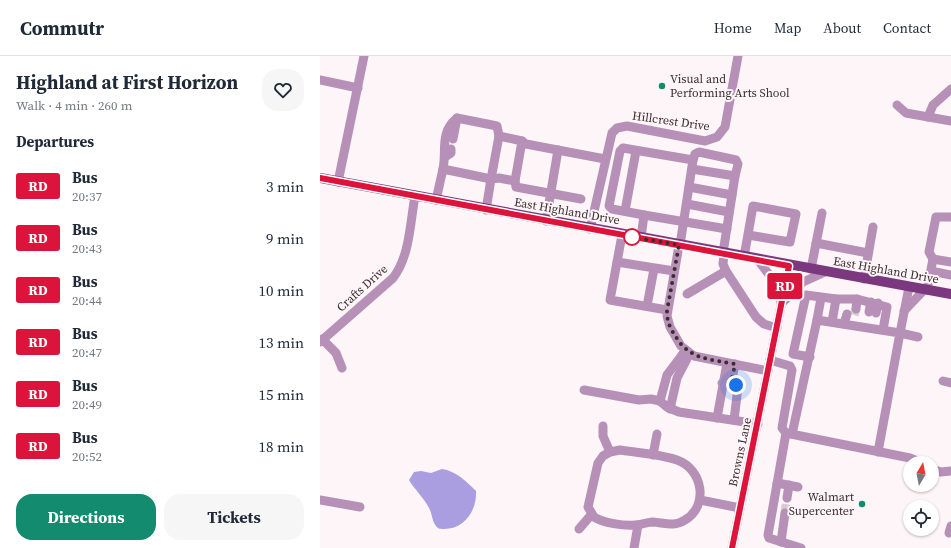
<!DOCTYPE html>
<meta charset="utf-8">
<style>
:root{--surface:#fff;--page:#f6f6f7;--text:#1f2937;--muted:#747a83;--line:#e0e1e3;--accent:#128b6e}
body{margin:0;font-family:"Source Serif 4",serif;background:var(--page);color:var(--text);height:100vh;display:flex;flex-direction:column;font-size:15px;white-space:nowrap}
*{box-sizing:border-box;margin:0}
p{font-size:13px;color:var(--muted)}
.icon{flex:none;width:22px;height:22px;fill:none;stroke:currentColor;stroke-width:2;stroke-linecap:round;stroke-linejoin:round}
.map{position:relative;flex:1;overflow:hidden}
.sheet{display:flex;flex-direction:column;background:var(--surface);width:320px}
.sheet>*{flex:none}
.badge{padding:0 8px;border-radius:3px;font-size:14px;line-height:26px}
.needle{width:26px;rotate:10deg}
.controls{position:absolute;left:583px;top:400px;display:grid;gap:8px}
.controls a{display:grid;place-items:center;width:36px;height:36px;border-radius:50%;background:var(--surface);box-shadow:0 1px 3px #0004;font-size:20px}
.you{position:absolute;width:20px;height:20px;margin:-10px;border:3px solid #fff;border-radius:50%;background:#1a73e8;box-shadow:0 0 0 6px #1a73e833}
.map>.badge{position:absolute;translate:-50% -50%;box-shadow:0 0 0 2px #fff}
h2{padding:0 16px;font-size:15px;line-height:36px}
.round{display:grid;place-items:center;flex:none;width:42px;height:42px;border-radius:16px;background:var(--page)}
.summary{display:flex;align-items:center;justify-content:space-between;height:68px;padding:0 16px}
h1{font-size:19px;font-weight:700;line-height:30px}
.cta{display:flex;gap:8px;margin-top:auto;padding:8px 16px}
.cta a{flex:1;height:46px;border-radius:16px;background:var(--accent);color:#fff;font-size:16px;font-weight:700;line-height:46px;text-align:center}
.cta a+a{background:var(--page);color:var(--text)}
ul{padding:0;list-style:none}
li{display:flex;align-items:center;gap:12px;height:52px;padding:0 16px}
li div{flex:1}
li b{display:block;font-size:15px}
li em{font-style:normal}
li .badge{min-width:44px;font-weight:700;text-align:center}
header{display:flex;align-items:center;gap:24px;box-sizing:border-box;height:56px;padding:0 20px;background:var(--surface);border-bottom:1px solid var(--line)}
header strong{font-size:19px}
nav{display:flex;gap:22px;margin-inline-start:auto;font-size:14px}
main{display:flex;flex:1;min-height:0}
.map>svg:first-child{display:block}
</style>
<header>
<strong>Commutr</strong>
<nav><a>Home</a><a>Map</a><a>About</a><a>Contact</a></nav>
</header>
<main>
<section class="sheet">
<div class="summary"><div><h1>Highland at First Horizon</h1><p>Walk · 4 min · 260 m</p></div><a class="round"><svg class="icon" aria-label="heart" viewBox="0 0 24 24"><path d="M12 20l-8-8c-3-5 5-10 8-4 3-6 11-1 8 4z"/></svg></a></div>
<h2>Departures</h2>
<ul>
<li><span class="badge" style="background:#dc143c;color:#fff">RD</span><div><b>Bus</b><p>20:37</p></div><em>3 min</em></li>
<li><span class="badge" style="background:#dc143c;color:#fff">RD</span><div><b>Bus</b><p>20:43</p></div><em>9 min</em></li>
<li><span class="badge" style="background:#dc143c;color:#fff">RD</span><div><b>Bus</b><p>20:44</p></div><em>10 min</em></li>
<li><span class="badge" style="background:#dc143c;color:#fff">RD</span><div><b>Bus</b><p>20:47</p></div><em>13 min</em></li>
<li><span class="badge" style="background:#dc143c;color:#fff">RD</span><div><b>Bus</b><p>20:49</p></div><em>15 min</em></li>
<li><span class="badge" style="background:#dc143c;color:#fff">RD</span><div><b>Bus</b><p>20:52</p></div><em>18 min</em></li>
</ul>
<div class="cta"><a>Directions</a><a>Tickets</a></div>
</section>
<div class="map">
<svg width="631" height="492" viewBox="0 0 631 492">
<rect width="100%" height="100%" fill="#fdf5f7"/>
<path fill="#aa9ee1" d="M122 413C136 415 146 425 156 435 157 454 145 473 124 473 121 473 118 473 116 470 112 465 112 457 109 452 104 442 95 434 89 424L94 416 101 415 111 417Z"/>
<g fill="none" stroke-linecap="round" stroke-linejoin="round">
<g stroke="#d6cdcf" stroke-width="9" stroke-dasharray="9 4.5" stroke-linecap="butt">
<polyline points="534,259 536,253"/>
<polyline points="465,457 467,442"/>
</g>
<g stroke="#b790b7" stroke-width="9">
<polyline points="0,24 38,32"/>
<polyline points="577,49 586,57 631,65"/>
<polyline points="608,61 613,49 631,33"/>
<polygon points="179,80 202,85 195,125 179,122 171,123"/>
<polyline points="133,83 137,62"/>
<polyline points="202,85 206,88 285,103"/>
<polyline points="125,101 131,97 131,93"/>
<path d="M123 113C127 94 119 77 137 62L177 70 179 80"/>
<polyline points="372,113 415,120 418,108 416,104 379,96 375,98 373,104"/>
<polyline points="195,125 196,131 261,143"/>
<polyline points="18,126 44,0"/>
<polyline points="369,131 412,139"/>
<polyline points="116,144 123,113 171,123 166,154"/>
<polyline points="367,148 409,156"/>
<polyline points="305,155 316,95"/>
<polyline points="324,159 407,173"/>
<polyline points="226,165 238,94"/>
<polyline points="270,173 292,77 297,72 307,70 385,85 397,81 405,71 418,0"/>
<polyline points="302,179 297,206 354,215"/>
<polyline points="321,182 324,159 292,153 289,150 300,95 303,92 373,104 360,189"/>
<polyline points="496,187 548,197"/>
<polyline points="359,189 347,260 350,271 361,290 374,300 448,315"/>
<polyline points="403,197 415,120"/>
<polyline points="404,198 403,208 406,215 436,261 444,268 457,272"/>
<polyline points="424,201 433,150 476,158 470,186 428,179"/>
<polyline points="613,203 609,196 616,161 631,161"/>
<polyline points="438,204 456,228 461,246"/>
<polyline points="297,206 290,244 347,254"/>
<polyline points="491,213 502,157"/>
<polyline points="611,215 631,219"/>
<polyline points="544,223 553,171"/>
<polyline points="589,231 580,277 598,281"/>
<polyline points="607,234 613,203 631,206"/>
<polyline points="367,238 406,215"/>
<polyline points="516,243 537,243 567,251 563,274"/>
<polyline points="462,247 483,226 505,216"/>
<polyline points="327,250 334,213"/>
<polyline points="536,253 537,243"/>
<polyline points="584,255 604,234"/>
<polyline points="549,256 551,246"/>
<polyline points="556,257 558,247"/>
<polyline points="497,264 501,242"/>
<polyline points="524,268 527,258"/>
<polyline points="2,283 16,297 22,312"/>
<path d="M0 286 73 222C90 200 90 167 95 140"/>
<polyline points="366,294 347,319 340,345 347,351 359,356 438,368"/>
<polyline points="490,301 473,298 486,239 516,243 512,266"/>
<polyline points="450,304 470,310 472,314 462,372 466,377 590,402 602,407"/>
<polyline points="623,325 631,327"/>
<polyline points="402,327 416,329 418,331 414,364"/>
<polyline points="411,328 415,308"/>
<polyline points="264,334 319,344 331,343 340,345"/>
<polyline points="350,353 357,322 367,303 362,299"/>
<polyline points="397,362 407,307"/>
<polyline points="283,370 283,380 290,396"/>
<polyline points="466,377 448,479 449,482 481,492"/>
<polyline points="472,378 497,264 580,277 558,396"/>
<path d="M300 394C319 397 339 398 357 404 383 413 389 450 365 464 354 471 345 467 333 466 327 466 321 469 315 469 304 470 283 467 274 461L268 451 278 407 283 400 290 396Z"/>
<polyline points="333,399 337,378"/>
<polyline points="612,413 621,416 631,415"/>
<polyline points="457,427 478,431"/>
<polyline points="467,442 469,429"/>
<polyline points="0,444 40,451"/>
<polyline points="380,444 420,452"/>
<polyline points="259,473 271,459"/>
<polyline points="629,477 631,470"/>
<polyline points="461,486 465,457"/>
<polyline points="314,492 318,469"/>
<polyline points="412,492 469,210"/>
</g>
<polyline stroke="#7c387e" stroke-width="10" points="0,122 631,238"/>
</g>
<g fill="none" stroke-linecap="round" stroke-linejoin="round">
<defs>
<polyline id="line" points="0,122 469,210 412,492"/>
</defs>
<use href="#line" stroke="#fff" stroke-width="9"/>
<use href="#line" stroke="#dc143c" stroke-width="6"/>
<path stroke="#3b2d30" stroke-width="4" stroke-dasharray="0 7.2" d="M312 181 359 189 347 255C347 266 350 272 356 281 370 304 390 303 415 308L411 328 416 329"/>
</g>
<g fill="#128b6e" stroke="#fdf5f7" stroke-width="1.5">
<circle cx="342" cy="30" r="4"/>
<circle cx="542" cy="448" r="4"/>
</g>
<circle fill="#fff" stroke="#dc143c" stroke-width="2" cx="312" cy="181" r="8"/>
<g text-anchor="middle" stroke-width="4" stroke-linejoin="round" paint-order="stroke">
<g font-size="12" fill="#3b2d30" stroke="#fdf5f7" text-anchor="start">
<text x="350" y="27">Visual and<tspan x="350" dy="14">Performing Arts Shool</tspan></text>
<text x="534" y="445" text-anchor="end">Walmart<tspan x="534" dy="14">Supercenter</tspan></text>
</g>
<g font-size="12" fill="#3b2d30" stroke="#fdf5f7">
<text transform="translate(351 65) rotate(8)" y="4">Hillcrest Drive</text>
<text transform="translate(247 155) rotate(10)" y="4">East Highland Drive</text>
<text transform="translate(566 214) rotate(10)" y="4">East Highland Drive</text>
<text transform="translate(42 232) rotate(-42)" y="4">Crafts Drive</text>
<text transform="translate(420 396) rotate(-78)" y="4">Browns Lane</text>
</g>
</g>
</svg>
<div class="controls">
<a><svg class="needle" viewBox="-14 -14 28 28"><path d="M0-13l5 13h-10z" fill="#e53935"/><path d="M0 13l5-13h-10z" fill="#747a83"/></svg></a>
<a><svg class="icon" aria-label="locate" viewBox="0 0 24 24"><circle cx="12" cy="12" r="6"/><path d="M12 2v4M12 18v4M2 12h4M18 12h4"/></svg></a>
</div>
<div class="you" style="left:416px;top:329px"></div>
<b class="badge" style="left:465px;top:230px;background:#dc143c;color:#fff">RD</b>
</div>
</main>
